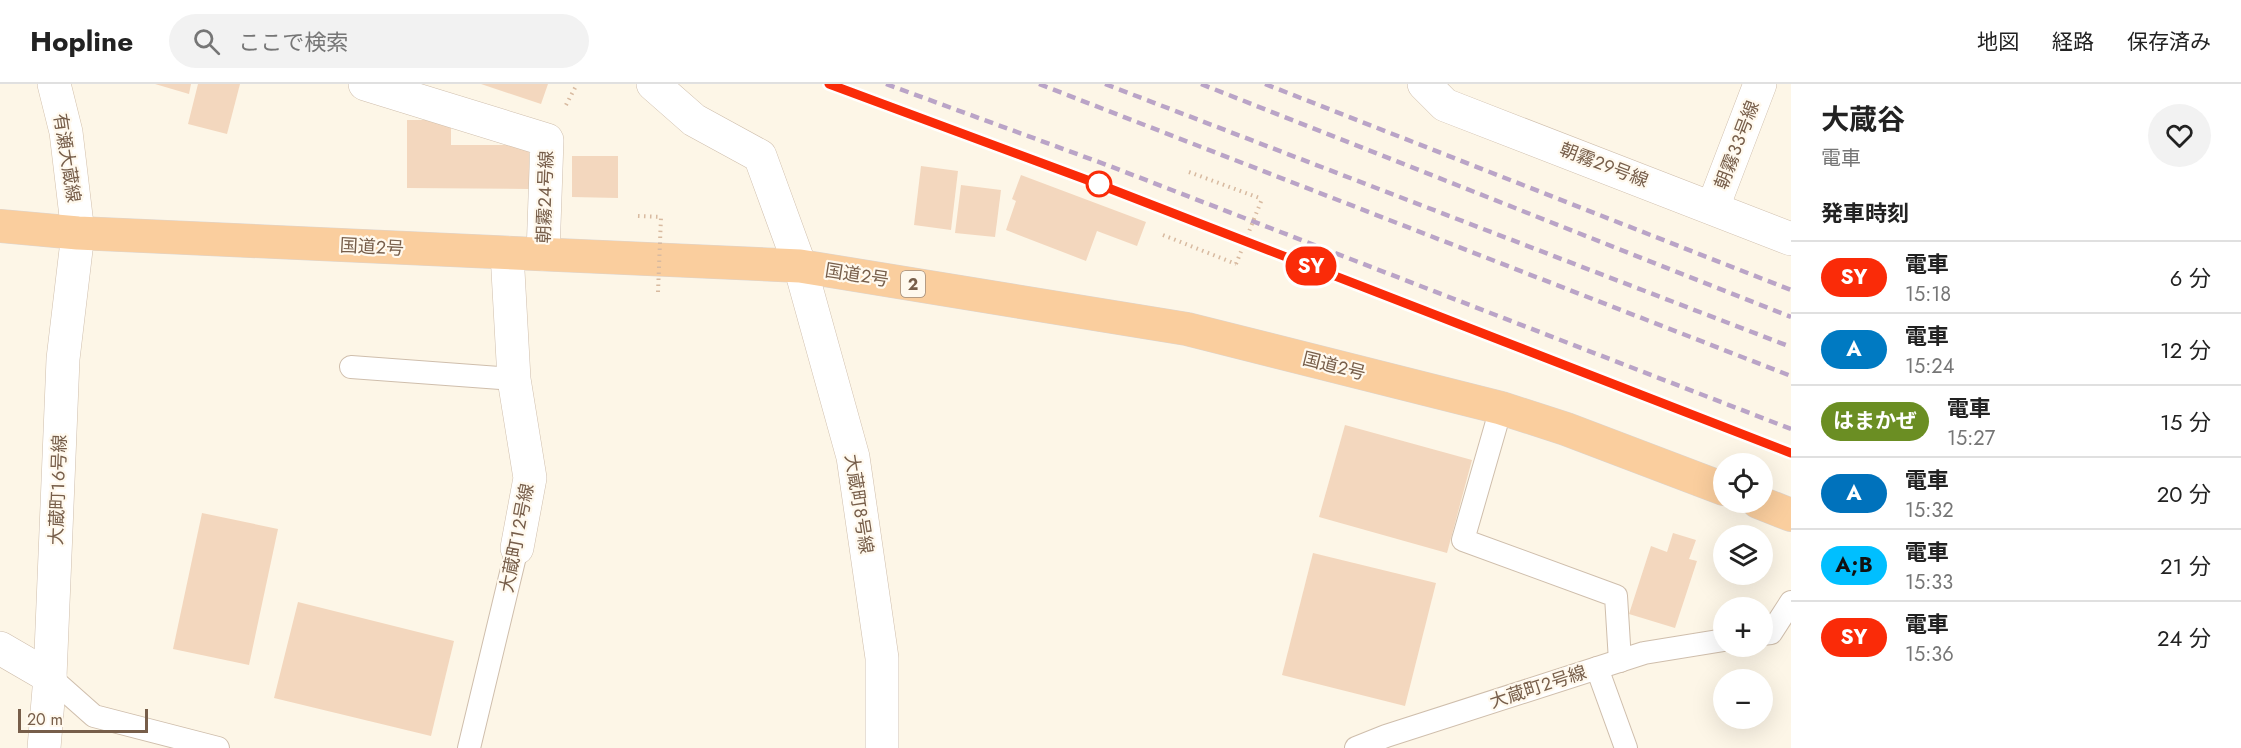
<!DOCTYPE html>
<html lang="ja">
<meta charset="utf-8">
<style>
:root{--surface:#fff;--page:#f2f2f2;--text:#222;--muted:#767676;--line:#e0e0e0}
body{margin:0;font-family:Jost,"Noto Sans JP",sans-serif;background:var(--page);color:var(--text);height:100vh;display:flex;flex-direction:column;font-size:22px;white-space:nowrap}
*{box-sizing:border-box;margin:0}
p{font-size:20px;color:var(--muted)}
.icon{flex:none;width:33px;height:33px;fill:none;stroke:currentColor;stroke-width:2;stroke-linecap:round;stroke-linejoin:round}
.map{position:relative;flex:1;overflow:hidden}
.side{display:flex;flex-direction:column;background:var(--surface);width:450px}
.side>*{flex:none}
.badge{padding:0 12px;border-radius:20px;font-size:21px;line-height:39px}
.tools{position:absolute;left:1713px;top:369px;display:grid;gap:12px}
.tools a{display:grid;place-items:center;width:60px;height:60px;border-radius:50%;background:var(--surface);box-shadow:0 6px 24px #0002;font-size:30px}
.scale{position:absolute;left:18px;bottom:15px;width:130px;box-sizing:border-box;padding-left:6px;border:3px solid #775e4a;border-top:0;font-size:16px;line-height:21px;white-space:nowrap;color:#775e4a;-webkit-text-stroke:4px #fff9ee;paint-order:stroke}
.map>.badge{position:absolute;translate:-50% -50%;box-shadow:0 0 0 3px #fff}
h2{padding:0 30px;font-size:22px;line-height:54px}
.round{display:grid;place-items:center;flex:none;width:63px;height:63px;border-radius:32px;background:var(--page)}
.head{display:flex;align-items:center;justify-content:space-between;height:102px;padding:0 30px}
h1{font-size:28px;font-weight:700;line-height:45px}
ul{padding:0;list-style:none}
li{display:flex;align-items:center;gap:18px;height:72px;padding:0 30px;border-top:2px solid var(--line)}
li div{flex:1}
li b{display:block;font-size:22px}
li em{font-style:normal}
li .badge{min-width:66px;font-weight:700;text-align:center}
header{display:flex;align-items:center;gap:36px;box-sizing:border-box;height:84px;padding:0 30px;background:var(--surface);border-bottom:2px solid var(--line)}
header strong{font-size:28px}
nav{display:flex;gap:33px;margin-inline-start:auto;font-size:21px}
.search{width:420px;height:54px;background:var(--page);display:flex;align-items:center;gap:15px;box-sizing:border-box;padding:0 21px;border-radius:33px;color:var(--muted);font-size:22px}
main{display:flex;flex:1;min-height:0}
.map>svg:first-child{display:block}
</style>
<header>
<strong>Hopline</strong>
<div class="search"><svg class="icon" aria-label="search" viewBox="0 0 24 24"><circle cx="10" cy="10" r="6"/><path d="M15 15l6 6"/></svg>ここで検索</div>
<nav><a>地図</a><a>経路</a><a>保存済み</a></nav>
</header>
<main>
<div class="map">
<svg width="1791" height="664" viewBox="0 0 1791 664">
<rect width="100%" height="100%" fill="#fdf6e7"/>
<g fill="#f3d7be">
<polygon points="155,0 191,0 189,10"/>
<polygon points="198,0 240,0 227,50 188,40"/>
<polygon points="481,0 548,0 541,20"/>
<polygon points="407,36 451,36 451,61 529,61 529,105 407,104"/>
<polygon points="572,72 618,72 618,114 572,113"/>
<polygon points="921,82 958,87 951,146 914,141"/>
<polygon points="1021,91 1146,138 1137,162 1097,147 1086,177 1006,146 1016,117 1012,115"/>
<polygon points="961,101 1001,106 995,153 955,149"/>
<polygon points="1345,341 1472,376 1447,469 1319,433"/>
<polygon points="202,429 278,445 249,581 173,565"/>
<polygon points="1673,449 1696,456 1689,475 1697,477 1675,544 1629,530 1651,462 1667,468"/>
<polygon points="1313,469 1436,499 1405,622 1282,591"/>
<polygon points="298,518 454,557 431,652 274,614"/>
</g>
<g fill="none" stroke-linecap="round" stroke-linejoin="round">
<defs>
<g id="service">
<polyline points="351,283 514,295"/>
<polyline points="1501,324 1463,456 1616,512 1620,577"/>
<polyline points="1762,550 1771,549 1791,518"/>
<polyline points="1597,584 1626,664"/>
<polyline points="50,593 94,632 218,664"/>
<polyline points="469,664 517,464"/>
<polyline points="1356,664 1386,652 1644,569 1724,556"/>
</g>
<g id="minor">
<polyline points="365,0 547,56 543,170"/>
<polyline points="653,0 694,36 760,72 800,182 853,373 882,574 882,664"/>
<polyline points="1424,0 1445,21 1791,155"/>
<polyline points="1713,123 1760,0"/>
<polyline points="507,169 514,295 530,394 517,464"/>
<polyline points="0,564 50,593"/>
</g>
<polyline id="tertiary" points="44,664 50,593 63,275 78,149"/>
<polyline id="secondary" points="54,0 66,48 78,149"/>
<g id="trunk">
<polyline points="0,142 78,149 800,182 1187,245 1501,324 1566,345 1724,405"/>
<polyline points="1758,418 1791,431"/>
</g>
</defs>
<use href="#service" stroke="#cfbeac" stroke-width="24"/>
<use href="#minor" stroke="#cfbeac" stroke-width="34"/>
<use href="#tertiary" stroke="#cfbeac" stroke-width="34"/>
<use href="#secondary" stroke="#d2bfaa" stroke-width="34"/>
<use href="#trunk" stroke="#dcd5d0" stroke-width="34"/>
<g stroke="#d8baa0" stroke-width="4" stroke-dasharray="1.5 4.5" stroke-linecap="butt">
<polyline points="566,21 577,0"/>
<polyline points="1189,88 1262,115"/>
<polyline points="638,132 661,133"/>
<polyline points="1163,151 1236,180"/>
</g>
<use href="#service" stroke="#fff" stroke-width="22"/>
<use href="#minor" stroke="#fff" stroke-width="33"/>
<use href="#tertiary" stroke="#fff" stroke-width="33"/>
<use href="#secondary" stroke="#fff" stroke-width="33"/>
<use href="#trunk" stroke="#face9e" stroke-width="33"/>
<g stroke="#baa4c7" stroke-width="4.5" stroke-dasharray="9 6" stroke-linecap="butt">
<polyline points="829,0 1098,100 1791,369"/>
<polyline points="886,0 1107,81 1791,345"/>
<polyline points="1039,0 1791,292"/>
<polyline points="1105,0 1791,263"/>
<polyline points="1201,0 1791,233"/>
<polyline points="1265,0 1791,206"/>
</g>
<g stroke="#d8baa0" stroke-width="4" stroke-dasharray="1.5 4.5" stroke-linecap="butt">
<polyline points="1236,180 1262,115"/>
<polyline points="658,208 661,133"/>
</g>
</g>
<g fill="none" stroke-linecap="round" stroke-linejoin="round">
<defs>
<polyline id="line" points="829,0 1098,100 1791,369"/>
</defs>
<use href="#line" stroke="#fff" stroke-width="14"/>
<use href="#line" stroke="#fa2b08" stroke-width="9"/>
</g>
<circle fill="#fff" stroke="#fa2b08" stroke-width="3" cx="1099" cy="100" r="12"/>
<g text-anchor="middle" stroke-width="4.5" stroke-linejoin="round" paint-order="stroke">
<rect fill="#fff9ee" stroke="#a08c7b" stroke-width="1.5" x="901" y="187" width="24" height="26" rx="4.5"/>
<g font-size="16" font-weight="bold" fill="#775e4a">
<text x="913" y="206">2</text>
</g>
<g font-size="18" fill="#775e4a" stroke="#fff9ee">
<text transform="translate(1737 61) rotate(-69)" y="6">朝霧３３号線</text>
<text transform="translate(67 74) rotate(81)" y="6">有瀬大蔵線</text>
<text transform="translate(1604 81) rotate(21)" y="6">朝霧２９号線</text>
<text transform="translate(545 113) rotate(-88)" y="6">朝霧２４号線</text>
<text transform="translate(372 163) rotate(3)" y="6">国道2号</text>
<text transform="translate(857 191) rotate(9)" y="6">国道2号</text>
<text transform="translate(1334 282) rotate(14)" y="6">国道2号</text>
<text transform="translate(58 406) rotate(-88)" y="6">大蔵町１６号線</text>
<text transform="translate(859 420) rotate(81)" y="6">大蔵町８号線</text>
<text transform="translate(517 454) rotate(-79)" y="6">大蔵町１２号線</text>
<text transform="translate(1538 603) rotate(-18)" y="6">大蔵町２号線</text>
</g>
</g>
</svg>
<div class="tools">
<a><svg class="icon" aria-label="locate" viewBox="0 0 24 24"><circle cx="12" cy="12" r="6"/><path d="M12 2v4M12 18v4M2 12h4M18 12h4"/></svg></a>
<a><svg class="icon" aria-label="layers" viewBox="0 0 24 24"><path d="M12 4l9 5-9 5-9-5zM3 14l9 5 9-5"/></svg></a>
<a>+</a>
<a>−</a>
</div>
<div class="scale">20 m</div>
<b class="badge" style="left:1311px;top:182px;background:#fa2b08;color:#fff">SY</b>
</div>
<section class="side">
<div class="head"><div><h1>大蔵谷</h1><p>電車</p></div><a class="round"><svg class="icon" aria-label="heart" viewBox="0 0 24 24"><path d="M12 20l-8-8c-3-5 5-10 8-4 3-6 11-1 8 4z"/></svg></a></div>
<h2>発車時刻</h2>
<ul>
<li><span class="badge" style="background:#fa2b08;color:#fff">SY</span><div><b>電車</b><p>15:18</p></div><em>6 分</em></li>
<li><span class="badge" style="background:#007ac2;color:#fff">A</span><div><b>電車</b><p>15:24</p></div><em>12 分</em></li>
<li><span class="badge" style="background:#6b8e23;color:#fff">はまかぜ</span><div><b>電車</b><p>15:27</p></div><em>15 分</em></li>
<li><span class="badge" style="background:#0072bc;color:#fff">A</span><div><b>電車</b><p>15:32</p></div><em>20 分</em></li>
<li><span class="badge" style="background:#00bfff;color:#111">A;B</span><div><b>電車</b><p>15:33</p></div><em>21 分</em></li>
<li><span class="badge" style="background:#fa2b08;color:#fff">SY</span><div><b>電車</b><p>15:36</p></div><em>24 分</em></li>
</ul>
</section>
</main>
